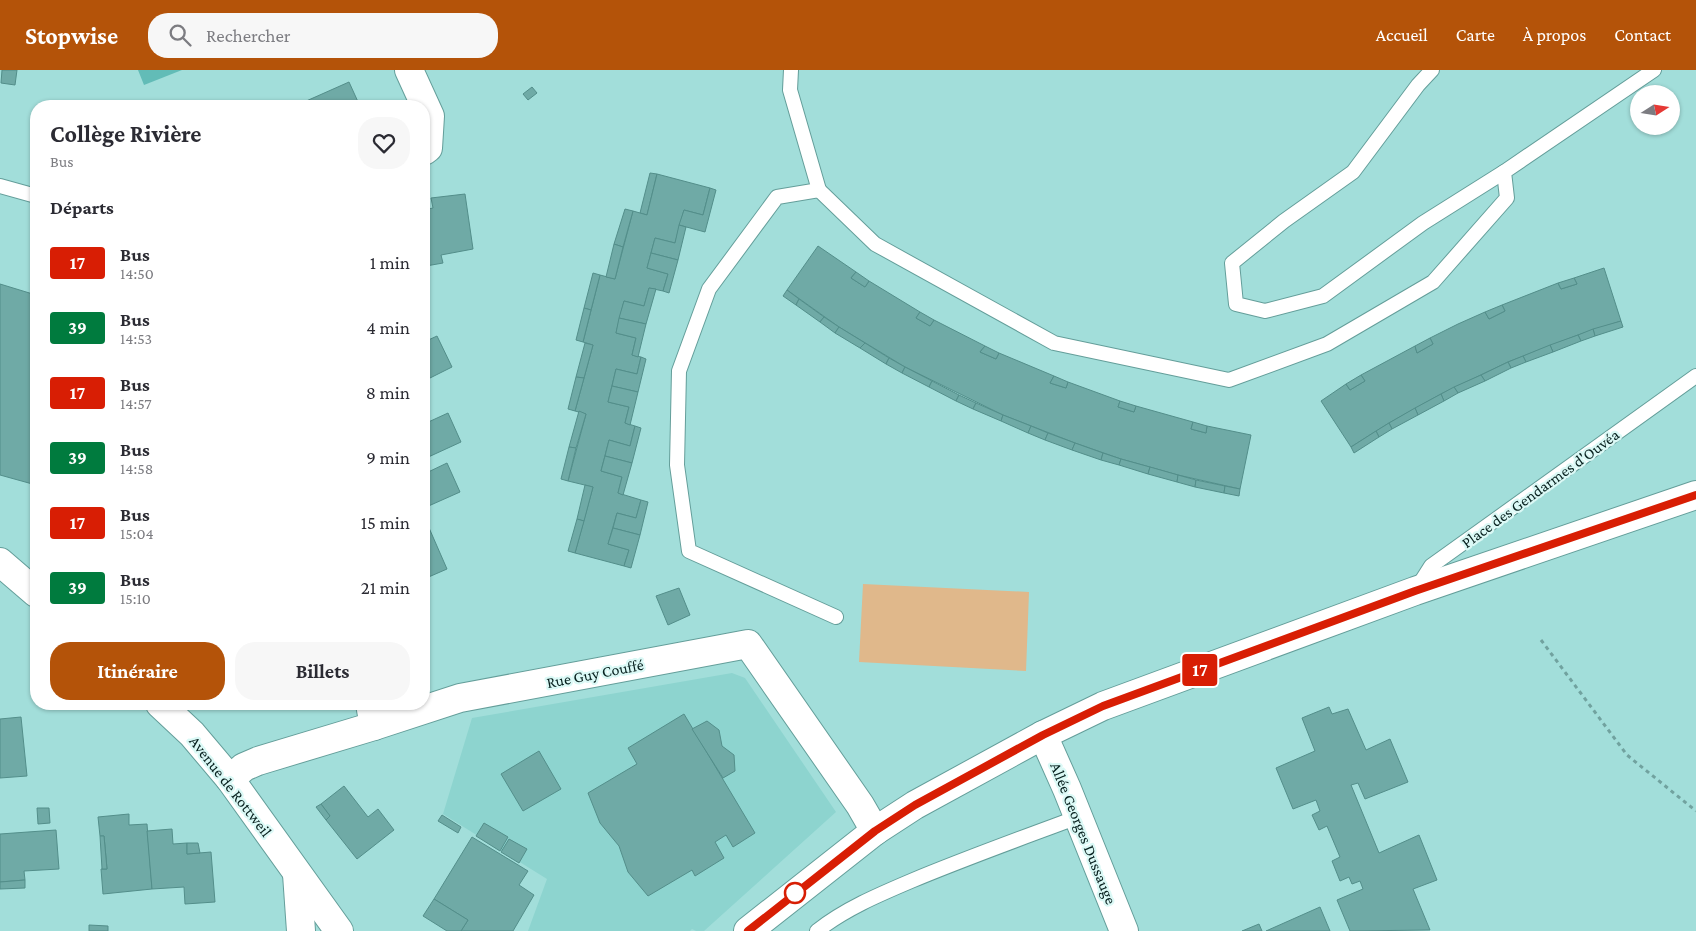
<!DOCTYPE html>
<html lang="fr">
<meta charset="utf-8">
<style>
:root{--surface:#fff;--page:#f7f7f7;--text:#2b2b33;--muted:#7c7c81;--accent:#b45309}
body{margin:0;font-family:"Crimson Pro",serif;background:var(--page);color:var(--text);height:100vh;display:flex;flex-direction:column;font-size:19px;white-space:nowrap}
*{box-sizing:border-box;margin:0}
p{font-size:16px;color:var(--muted)}
.icon{flex:none;width:28px;height:28px;fill:none;stroke:currentColor;stroke-width:2;stroke-linecap:round;stroke-linejoin:round}
.map{position:relative;flex:1;overflow:hidden}
.sheet{position:absolute;left:30px;top:30px;width:400px;height:610px;display:flex;flex-direction:column;background:var(--surface);border-radius:20px;box-shadow:0 1px 4px #0004}
.sheet>*{flex:none}
.badge{padding:0 10px;border-radius:4px;font-size:18px;line-height:32px}
.needle{width:32px;rotate:78deg}
.fabs{position:absolute;left:1630px;top:15px;display:grid;gap:10px}
.fabs a{display:grid;place-items:center;width:50px;height:50px;border-radius:50%;background:var(--surface);box-shadow:0 1px 4px #0004;font-size:25px}
.map>.badge{position:absolute;translate:-50% -50%;box-shadow:0 0 0 2px #fff}
h2{padding:0 20px;font-size:19px;line-height:45px}
.round{display:grid;place-items:center;flex:none;width:52px;height:52px;border-radius:20px;background:var(--page)}
.headline{display:flex;align-items:center;justify-content:space-between;height:85px;padding:0 20px}
h1{font-size:24px;font-weight:700;line-height:38px}
.cta{display:flex;gap:10px;margin-top:auto;padding:10px 20px}
.cta a{flex:1;height:58px;border-radius:20px;background:var(--accent);color:#fff;font-size:20px;font-weight:700;line-height:58px;text-align:center}
.cta a+a{background:var(--page);color:var(--text)}
ul{padding:0;list-style:none}
li{display:flex;align-items:center;gap:15px;height:65px;padding:0 20px}
li div{flex:1}
li b{display:block;font-size:19px}
li em{font-style:normal}
li .badge{min-width:55px;font-weight:700;text-align:center}
header{display:flex;align-items:center;gap:30px;box-sizing:border-box;height:70px;padding:0 25px;background:var(--accent);color:#fff}
header strong{font-size:24px}
nav{display:flex;gap:28px;margin-inline-start:auto;font-size:18px}
.search{width:350px;height:45px;background:var(--page);display:flex;align-items:center;gap:12px;box-sizing:border-box;padding:0 18px;border-radius:20px;color:var(--muted);font-size:19px}
.map>svg:first-child{display:block}
</style>
<header>
<strong>Stopwise</strong>
<div class="search"><svg class="icon" aria-label="search" viewBox="0 0 24 24"><circle cx="10" cy="10" r="6"/><path d="M15 15l6 6"/></svg>Rechercher</div>
<nav><a>Accueil</a><a>Carte</a><a>À propos</a><a>Contact</a></nav>
</header>
<div class="map">
<svg width="1696" height="861" viewBox="0 0 1696 861">
<rect width="100%" height="100%" fill="#a2deda"/>
<polygon fill="#8dd4cf" points="732,603 745,608 836,742 704,861 696,861 692,859 690,861 528,861 547,809 443,744 472,648"/>
<polygon fill="#e0b88b" points="863,514 1029,522 1026,601 859,592"/>
<polygon fill="#62bcb7" points="138,0 182,0 144,15"/>
<g fill="#6faaa6" stroke="#538e8a">
<polygon points="2,0 17,0 15,15 1,13"/>
<polygon points="349,12 359,34 364,32 366,36 295,36"/>
<polygon points="532,17 537,23 528,30 523,24"/>
<polygon points="650,103 657,104 647,145 640,143"/>
<polygon points="657,104 710,118 703,145 684,140 675,173 655,168 647,198 668,204 663,221 649,218 644,236 624,231 616,263 636,268 632,285 641,287 637,304 616,299 608,332 629,337 625,353 635,356 630,376 609,370 601,401 622,407 618,423 641,430 636,448 617,443 608,474 629,480 624,496 575,483 593,417 568,411 586,344 575,341 593,275 583,272 600,205 615,209 633,141 647,145"/>
<polygon points="710,118 716,120 705,162 679,155 684,140 703,145"/>
<polygon points="465,124 473,179 441,185 443,193 426,196 424,181 424,140 433,138 431,128"/>
<polygon points="625,139 633,141 623,177 614,174"/>
<polygon points="679,155 686,157 678,190 651,183 655,168 675,173"/>
<polygon points="614,174 623,177 615,209 606,207"/>
<polygon points="818,176 856,202 851,208 865,217 869,211 920,242 916,248 930,256 934,250 985,276 980,282 996,289 999,283 1054,306 1050,313 1066,318 1068,312 1120,331 1118,337 1134,342 1136,336 1193,352 1191,359 1206,363 1207,356 1251,365 1240,419 1178,405 1121,389 1075,373 1003,345 905,297 839,257 787,220"/>
<polygon points="651,183 678,190 669,223 663,221 668,204 647,198"/>
<polygon points="1604,198 1621,251 1578,265 1508,292 1441,324 1389,353 1351,377 1321,331 1346,314 1350,320 1365,311 1361,305 1415,276 1417,283 1433,274 1430,268 1458,254 1485,242 1489,249 1505,241 1502,235 1558,213 1561,219 1577,214 1574,208"/>
<polygon points="856,202 869,211 865,217 851,208"/>
<polygon points="593,203 600,205 591,240 584,238"/>
<polygon points="1574,208 1577,214 1561,219 1558,213"/>
<polygon points="0,214 36,225 36,312 31,331 36,332 36,415 0,405"/>
<polygon points="649,218 656,219 646,254 619,248 624,231 644,236"/>
<polygon points="787,220 799,229 796,235 783,226"/>
<polygon points="799,229 824,247 820,252 796,235"/>
<polygon points="1502,235 1505,241 1489,249 1485,242"/>
<polygon points="584,238 591,240 583,272 576,270"/>
<polygon points="920,242 934,250 930,256 916,248"/>
<polygon points="824,247 839,257 835,263 820,252"/>
<polygon points="619,248 646,254 638,287 632,285 636,268 616,263"/>
<polygon points="1621,251 1623,257 1595,266 1593,259"/>
<polygon points="839,257 865,273 860,278 835,263"/>
<polygon points="1593,259 1595,266 1581,271 1578,265"/>
<polygon points="1578,265 1581,271 1553,282 1550,275"/>
<polygon points="437,266 452,297 424,311 424,272"/>
<polygon points="1430,268 1433,274 1417,283 1415,276"/>
<polygon points="585,273 593,275 584,308 576,307"/>
<polygon points="865,273 889,288 886,294 860,278"/>
<polygon points="1550,275 1553,282 1526,292 1523,286"/>
<polygon points="985,276 999,283 996,289 980,282"/>
<polygon points="1523,286 1526,292 1511,298 1508,292"/>
<polygon points="641,287 646,289 638,322 612,316 616,299 637,304"/>
<polygon points="889,288 905,297 902,303 886,294"/>
<polygon points="1508,292 1511,298 1485,311 1481,305"/>
<polygon points="905,297 932,311 929,317 902,303"/>
<polygon points="1361,305 1365,311 1350,320 1346,314"/>
<polygon points="1481,305 1485,311 1458,323 1454,317"/>
<polygon points="1054,306 1068,312 1066,318 1050,313"/>
<polygon points="576,307 584,308 575,341 568,339"/>
<polygon points="932,311 959,325 956,331 929,317"/>
<polygon points="612,316 638,322 630,355 625,353 629,337 608,332"/>
<polygon points="1454,317 1458,323 1444,331 1441,324"/>
<polygon points="1441,324 1444,331 1418,345 1415,338"/>
<polygon points="959,325 976,333 973,339 956,331"/>
<polygon points="1120,331 1136,336 1134,342 1118,337"/>
<polygon points="976,333 1003,345 1001,351 973,339"/>
<polygon points="1415,338 1418,345 1392,359 1389,353"/>
<polygon points="579,341 586,344 576,378 569,377"/>
<polygon points="448,343 461,372 424,389 424,354"/>
<polygon points="1003,345 1031,356 1028,363 1001,351"/>
<polygon points="1193,352 1207,356 1206,363 1191,359"/>
<polygon points="1389,353 1392,359 1379,367 1376,361"/>
<polygon points="635,356 641,358 632,393 605,386 609,370 630,376"/>
<polygon points="1031,356 1048,363 1045,370 1028,363"/>
<polygon points="1376,361 1379,367 1354,383 1351,377"/>
<polygon points="1048,363 1075,373 1072,380 1045,370"/>
<polygon points="1075,373 1103,383 1101,390 1072,380"/>
<polygon points="569,377 576,378 568,411 561,409"/>
<polygon points="1103,383 1121,389 1119,395 1101,390"/>
<polygon points="605,386 632,393 623,425 618,423 622,407 601,401"/>
<polygon points="1121,389 1150,397 1148,404 1119,395"/>
<polygon points="447,393 460,422 424,438 424,404"/>
<polygon points="1150,397 1178,405 1177,412 1148,404"/>
<polygon points="1178,405 1196,410 1195,417 1177,412"/>
<polygon points="1196,410 1225,416 1224,423 1195,417"/>
<polygon points="585,415 593,417 584,451 577,449"/>
<polygon points="1225,416 1240,419 1239,426 1224,423"/>
<polygon points="641,430 648,432 640,465 613,458 617,443 636,448"/>
<polygon points="577,449 584,451 575,483 568,481"/>
<polygon points="426,451 447,499 424,509 424,452"/>
<polygon points="613,458 640,465 631,498 624,496 629,480 608,474"/>
<polygon points="679,518 690,545 668,555 656,526"/>
<polygon points="1329,637 1332,644 1348,639 1366,680 1390,669 1408,712 1365,729 1358,713 1351,715 1379,783 1419,765 1437,810 1413,819 1430,860 1350,861 1337,830 1363,819 1360,811 1352,814 1349,807 1340,811 1332,791 1340,787 1327,756 1319,760 1312,745 1320,741 1316,730 1293,739 1276,698 1315,681 1302,648"/>
<polygon points="684,644 755,763 733,777 726,765 715,772 724,788 695,806 692,800 648,826 628,802 619,776 600,753 588,723 637,694 628,678"/>
<polygon points="21,647 27,706 0,708 0,649"/>
<polygon points="707,651 719,660 722,676 734,685 735,701 723,708 692,659"/>
<polygon points="539,681 561,719 523,741 501,704"/>
<polygon points="344,716 368,747 378,739 394,760 357,789 326,750 330,746 321,734"/>
<polygon points="321,734 330,746 326,750 316,737"/>
<polygon points="37,738 49,738 50,753 38,754"/>
<polygon points="129,744 129,755 147,754 152,819 103,824 101,799 107,799 104,766 100,766 98,747"/>
<polygon points="442,745 461,757 458,763 438,751"/>
<polygon points="484,753 508,767 500,781 476,766"/>
<polygon points="172,759 173,774 187,773 187,784 211,782 215,832 185,834 184,817 152,819 147,761"/>
<polygon points="56,760 59,799 24,801 25,810 0,812 0,764"/>
<polygon points="100,766 104,766 107,799 102,799"/>
<polygon points="472,767 528,801 519,815 534,825 513,861 461,861 468,850 434,829"/>
<polygon points="509,769 527,779 519,793 501,782"/>
<polygon points="187,773 198,773 200,783 187,784"/>
<polygon points="25,810 25,818 0,819 0,812"/>
<polygon points="434,829 468,850 461,861 447,861 423,846"/>
<polygon points="1320,837 1330,861 1266,861"/>
<polygon points="1259,854 1262,861 1242,861"/>
<polygon points="89,855 108,856 108,861 89,861"/>
</g>
<g fill="none" stroke-linecap="round" stroke-linejoin="round">
<defs>
<g id="service">
<polyline points="791,0 790,20 819,120"/>
<polyline points="1432,0 1418,15 1353,102 1284,151 1232,193 1236,234 1265,241 1323,226 1423,153 1504,102"/>
<polyline points="0,116 36,126"/>
<polyline points="1417,518 1431,496 1696,306"/>
<polyline points="836,547 689,481 677,395 679,301 709,219 777,127 819,120 875,174 1054,273 1229,310 1327,274 1433,212 1507,128 1504,102 1654,0"/>
<path d="M817 861C845 839 878 825 911 811 966 788 1022 768 1078 747"/>
</g>
<g id="minor">
<polyline points="409,0 430,46 428,78 424,81"/>
<polyline points="370,634 374,656"/>
<polyline points="1043,665 1067,719 1124,861"/>
<polyline points="230,709 244,697 258,691 374,656 460,628 748,574 860,735 875,761"/>
<polyline points="748,861 875,761 915,735 1043,665 1103,636 1415,521 1696,425"/>
</g>
<g id="secondary">
<polyline points="0,492 36,523"/>
<polyline points="160,634 192,664 230,709 339,861"/>
<polyline points="297,804 301,861"/>
</g>
</defs>
<use href="#service" stroke="#649e9a" stroke-width="16"/>
<use href="#minor" stroke="#649e9a" stroke-width="30"/>
<use href="#secondary" stroke="#649e9a" stroke-width="30"/>
<polyline stroke="#71a29f" stroke-width="3" stroke-dasharray="4 4" stroke-linecap="butt" points="1541,570 1627,685 1696,741"/>
<use href="#service" stroke="#fff" stroke-width="14"/>
<use href="#minor" stroke="#fff" stroke-width="28"/>
<use href="#secondary" stroke="#fff" stroke-width="28"/>
</g>
<g fill="none" stroke-linecap="round" stroke-linejoin="round">
<defs>
<polyline id="line" points="748,861 875,761 915,735 1043,665 1103,636 1415,521 1696,425"/>
</defs>
<use href="#line" stroke="#fff" stroke-width="11"/>
<use href="#line" stroke="#d81e04" stroke-width="8"/>
</g>
<circle fill="#fff" stroke="#d81e04" stroke-width="2.5" cx="795" cy="823" r="10"/>
<g text-anchor="middle" stroke-width="4.5" stroke-linejoin="round" paint-order="stroke">
<g font-size="16" fill="#07201e" stroke="#dbf9f6">
<text transform="translate(1540 418) rotate(-36)" y="6">Place des Gendarmes d'Ouvéa</text>
<text transform="translate(595 603) rotate(-11)" y="6">Rue Guy Couffé</text>
<text transform="translate(231 716) rotate(52)" y="6">Avenue de Rottweil</text>
<text transform="translate(1084 763) rotate(68)" y="6">Allée Georges Dussauge</text>
</g>
</g>
</svg>
<div class="fabs">
<a><svg class="needle" viewBox="-14 -14 28 28"><path d="M0-13l5 13h-10z" fill="#e53935"/><path d="M0 13l5-13h-10z" fill="#7c7c81"/></svg></a>
</div>
<b class="badge" style="left:1200px;top:600px;background:#d81e04;color:#fff">17</b>
<section class="sheet">
<div class="headline"><div><h1>Collège Rivière</h1><p>Bus</p></div><a class="round"><svg class="icon" aria-label="heart" viewBox="0 0 24 24"><path d="M12 20l-8-8c-3-5 5-10 8-4 3-6 11-1 8 4z"/></svg></a></div>
<h2>Départs</h2>
<ul>
<li><span class="badge" style="background:#d81e04;color:#fff">17</span><div><b>Bus</b><p>14:50</p></div><em>1 min</em></li>
<li><span class="badge" style="background:#007b3e;color:#fff">39</span><div><b>Bus</b><p>14:53</p></div><em>4 min</em></li>
<li><span class="badge" style="background:#d81e04;color:#fff">17</span><div><b>Bus</b><p>14:57</p></div><em>8 min</em></li>
<li><span class="badge" style="background:#007b3e;color:#fff">39</span><div><b>Bus</b><p>14:58</p></div><em>9 min</em></li>
<li><span class="badge" style="background:#d81e04;color:#fff">17</span><div><b>Bus</b><p>15:04</p></div><em>15 min</em></li>
<li><span class="badge" style="background:#007b3e;color:#fff">39</span><div><b>Bus</b><p>15:10</p></div><em>21 min</em></li>
</ul>
<div class="cta"><a>Itinéraire</a><a>Billets</a></div>
</section>
</div>
